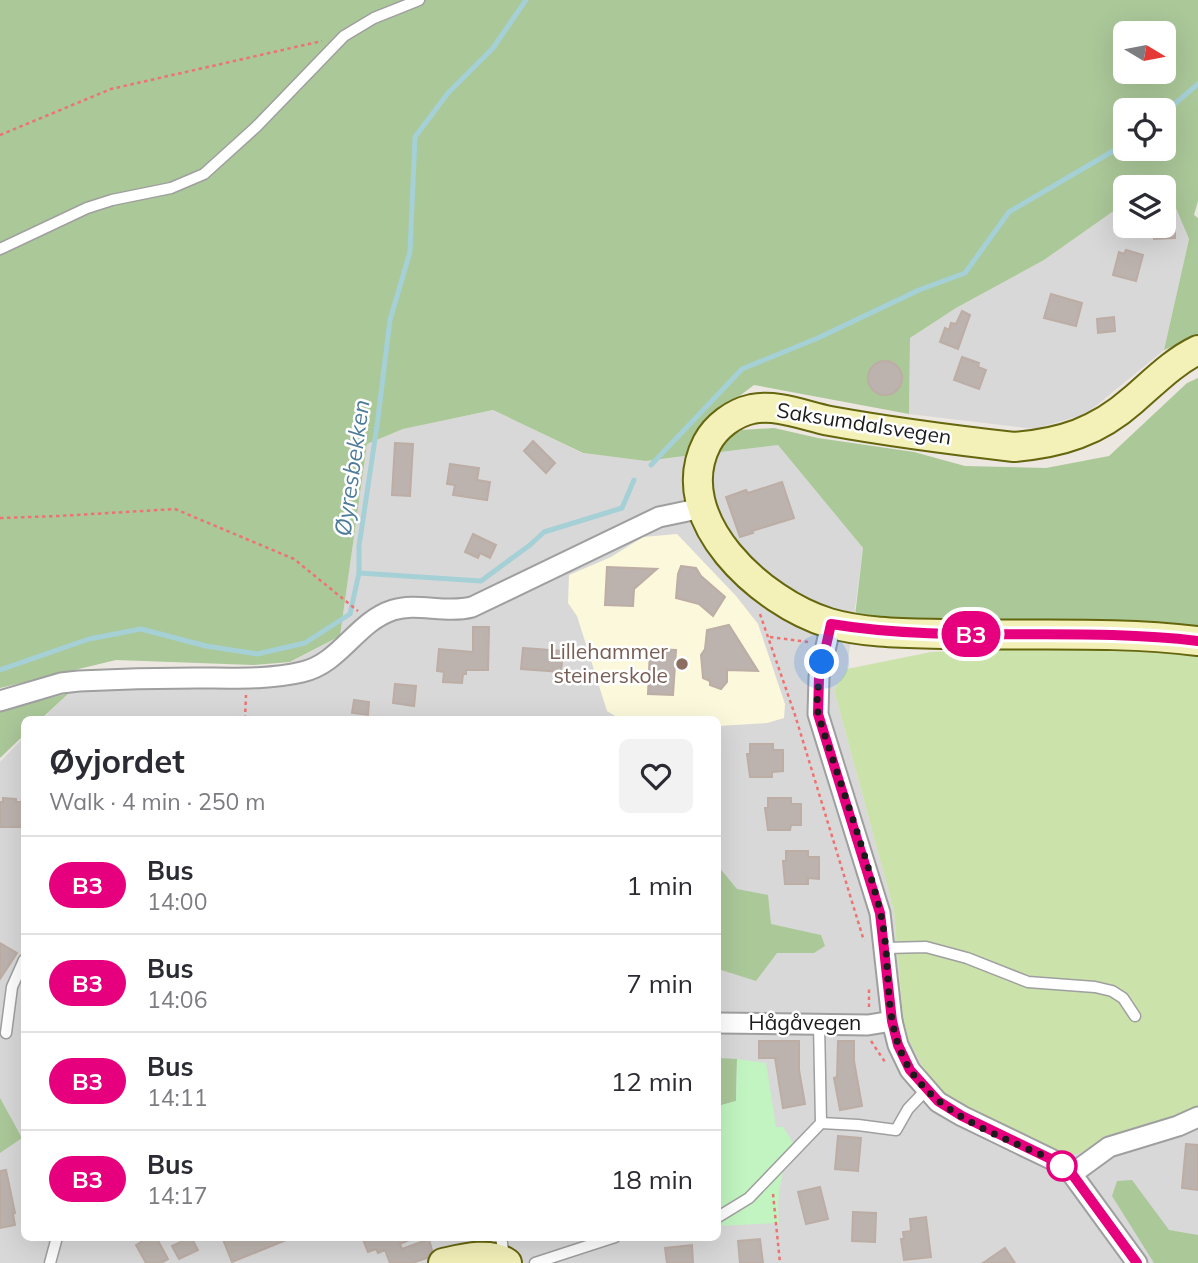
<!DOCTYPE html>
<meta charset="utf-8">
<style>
:root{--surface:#fff;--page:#f2f2f3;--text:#2b2b33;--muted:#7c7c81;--line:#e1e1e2}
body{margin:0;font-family:Mulish,sans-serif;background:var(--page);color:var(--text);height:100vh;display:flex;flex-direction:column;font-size:26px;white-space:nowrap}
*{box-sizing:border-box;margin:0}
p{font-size:23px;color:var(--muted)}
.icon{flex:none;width:38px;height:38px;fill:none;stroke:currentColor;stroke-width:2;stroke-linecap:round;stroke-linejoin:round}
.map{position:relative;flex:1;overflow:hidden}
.panel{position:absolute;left:21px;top:716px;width:700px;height:525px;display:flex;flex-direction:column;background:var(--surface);border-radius:10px;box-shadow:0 7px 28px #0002}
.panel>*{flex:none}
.badge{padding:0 14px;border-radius:23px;font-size:24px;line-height:46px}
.needle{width:46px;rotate:100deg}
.buttons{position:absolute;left:1113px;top:21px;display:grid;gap:14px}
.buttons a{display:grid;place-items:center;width:63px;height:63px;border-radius:10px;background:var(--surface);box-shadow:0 7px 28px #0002;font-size:35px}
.you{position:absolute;width:35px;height:35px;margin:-18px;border:5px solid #fff;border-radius:50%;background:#1a73e8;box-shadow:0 0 0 10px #1a73e833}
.map>.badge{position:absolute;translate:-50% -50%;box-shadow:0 0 0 4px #fff}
.round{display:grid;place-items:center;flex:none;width:74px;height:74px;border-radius:10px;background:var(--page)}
.headline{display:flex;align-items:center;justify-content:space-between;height:119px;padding:0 28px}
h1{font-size:33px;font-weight:700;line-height:52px}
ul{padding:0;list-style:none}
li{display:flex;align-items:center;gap:21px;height:98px;padding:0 28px;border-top:2px solid var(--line)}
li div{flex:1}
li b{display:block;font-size:26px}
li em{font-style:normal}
li .badge{min-width:77px;font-weight:700;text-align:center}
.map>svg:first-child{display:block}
</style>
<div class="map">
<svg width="1198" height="1263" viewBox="0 0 1198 1263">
<rect width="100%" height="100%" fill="#ece7e1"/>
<g fill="#d9d8d8">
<polygon points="1125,203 1125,226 1164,226 1164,205 1175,206 1189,239 1164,350 1086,414 1034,429 909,414 910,338 956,308 1044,260"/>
<polygon points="493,410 582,453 646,461 778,445 863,548 847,669 834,690 894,911 904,1031 1198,1111 1198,1263 0,1263 0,762 24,737 24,1237 718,1237 718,719 42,719 69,693 141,688 243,688 340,636 367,444 403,429"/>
</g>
<polygon fill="#fcf8db" points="677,534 736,596 758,624 785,704 784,718 767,723 718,726 718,719 620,719 607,711 577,616 568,603 569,575 611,557 643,537"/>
<polygon fill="#cbe2ab" points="1107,645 1198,651 1198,1111 1186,1118 1070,1156 993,1124 958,1104 931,1082 904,1031 894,911 834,690 847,669 931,652"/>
<g fill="#abc899" fill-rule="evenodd">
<path d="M0 0H1198V201L1194 215 1198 218V336L1164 350 1189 239 1175 206 1164 205V187H1125V203L1044 260 956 308 910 338 909 414 754 385 706 421 685 456 646 461 583 453 493 410 403 429 367 444 340 636 290 662 253 665 116 660 0 688ZM1125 33H1164V72H1125ZM1125 110H1164V149H1125Z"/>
<polygon points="1198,378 1198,628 1150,621 938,619 855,616 863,548 778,445 712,453 726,439 741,430 774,428 818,438 914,452 965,466 1046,468 1109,456 1187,383"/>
<polygon points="69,693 41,719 24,719 24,735 0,758 0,711"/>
<polygon points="718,866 737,889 768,895 771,924 821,935 825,946 814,953 777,953 756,981 718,969"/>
<polygon points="718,1058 737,1059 736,1101 718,1106"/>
<polygon points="0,1098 22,1138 0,1153"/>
<polygon points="1132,1180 1169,1230 1198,1235 1198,1263 1154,1263 1112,1196 1117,1181"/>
</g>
<path fill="#c1f4c1" d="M737 1059 766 1063 776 1127H783L793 1143C782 1170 776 1194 779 1223L718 1226V1106L736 1101Z"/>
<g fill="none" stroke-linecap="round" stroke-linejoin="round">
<g stroke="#a5d0d6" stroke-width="5">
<polyline points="1164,113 1198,84"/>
<polyline points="651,465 742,369 818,338 919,290 965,273 1009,212 1125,144"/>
<polyline points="359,573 481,581 530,545 544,532 622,508 634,480"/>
<polyline points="0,670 89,639 141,629 206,646 257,654 305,643 350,614 359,573 359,546 377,426 390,320 410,252 415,137 448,93 493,48 526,0"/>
</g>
</g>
<g fill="#bcb3ae" stroke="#bcada5" stroke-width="2">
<polygon points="1154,226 1175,226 1175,238 1154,239"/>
<polygon points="1126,250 1143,255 1136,281 1113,275 1119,252 1124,254"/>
<polygon points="1051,294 1082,303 1076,326 1044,318"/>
<polygon points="962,311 970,315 958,349 940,342 945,328 949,330 951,323 956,324"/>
<polygon points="1114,317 1115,331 1098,333 1097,319"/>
<polygon points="962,357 979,363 978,367 986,370 979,389 954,380"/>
<circle cx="885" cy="378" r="17"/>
<polygon points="533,441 555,463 546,473 524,451"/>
<polygon points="395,443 413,444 410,496 392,495"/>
<polygon points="450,464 479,468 477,480 490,482 487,500 453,495 455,485 447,484"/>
<polygon points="782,482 794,518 752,531 753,533 740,537 726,497 746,490 748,493"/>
<polygon points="473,534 496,545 490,558 480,553 478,558 465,552"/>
<polygon points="681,566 696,568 701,576 725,597 713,616 699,604 676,598 678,574"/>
<polygon points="607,567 657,569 634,589 633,606 605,605"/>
<polygon points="729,625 758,671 727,670 727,682 721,689 710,685 710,681 703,678 701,655 705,649 707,630"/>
<polygon points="473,627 489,627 488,670 466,670 466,674 463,674 462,683 443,682 444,672 437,671 439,649 473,652"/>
<polygon points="523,648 563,651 561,672 521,669"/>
<polygon points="650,649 676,650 673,695 648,694"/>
<polygon points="395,684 416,686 414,706 393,703"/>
<polygon points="354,700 369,702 368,715 352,713"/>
<polygon points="750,744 773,744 773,750 783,750 783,771 772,772 772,777 750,777 747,754 750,754"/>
<polygon points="3,798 16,799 16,802 24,802 24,827 0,827 0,802 3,802"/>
<polygon points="768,798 791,798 791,804 801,804 801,825 791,825 790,830 768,830 765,808 768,808"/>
<polygon points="786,851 808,851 808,857 819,857 819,879 808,878 808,884 785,884 783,861 786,861"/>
<polygon points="0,943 17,953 0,979"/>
<polygon points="759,1041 799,1041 799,1070 805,1104 783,1108 775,1058 759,1058"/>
<polygon points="838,1041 854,1041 854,1061 862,1106 840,1110 834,1078 837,1077"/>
<polygon points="838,1136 861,1138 858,1171 835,1169"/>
<polygon points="1186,1144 1198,1145 1198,1190 1182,1188"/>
<polygon points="6,1170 15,1213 13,1214 15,1225 0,1228 0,1171"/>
<polygon points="820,1187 828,1219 806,1224 798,1192"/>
<polygon points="853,1212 876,1213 875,1242 852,1241"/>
<polygon points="926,1217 931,1257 904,1260 901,1239 904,1239 903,1232 911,1231 910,1219"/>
<polygon points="149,1237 156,1237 168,1259 161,1263 146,1263 136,1245"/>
<polygon points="191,1237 198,1250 179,1259 172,1246"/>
<polygon points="222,1237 291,1237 291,1238 232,1262"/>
<polygon points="362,1237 416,1237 400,1244 402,1249 429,1239 432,1250 427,1258 412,1263 390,1263 385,1250 378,1253 376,1249 368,1252"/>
<polygon points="760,1239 763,1263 740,1263 738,1241"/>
<polygon points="692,1245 693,1263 667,1263 665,1248"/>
<polygon points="1005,1248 1015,1263 983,1263"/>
</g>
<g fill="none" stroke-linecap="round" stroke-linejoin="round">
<defs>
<g id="lane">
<polyline points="0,249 87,208 112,200 171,188 204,174 256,127 344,36 374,18 419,0"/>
<polyline points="885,948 926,947 967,958 1028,982 1095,987 1112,991 1123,998 1135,1016"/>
<polyline points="6,1033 12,987 24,960"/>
<polyline points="821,1123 858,1125 896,1130 908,1109 926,1090"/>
<polyline points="718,1217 749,1198 821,1123 819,1024"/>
<polyline points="501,1237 504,1256"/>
<polyline points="50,1263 57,1237"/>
<polyline points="535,1263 615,1237"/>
</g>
<g id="street">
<polyline points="831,624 819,677 818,714 880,913 892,1021 898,1045 910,1070 938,1102 962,1116 1053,1160 1072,1174 1137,1263"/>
<path d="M0 701 61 683 79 681C118 679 157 678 196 678 231 678 268 680 302 672 341 663 356 622 393 610 417 602 445 614 472 607L659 517 702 508"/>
<polyline points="718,1023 868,1025 892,1021"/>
<polyline points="1072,1174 1109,1147 1178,1126 1198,1117"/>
</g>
<g id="secondary">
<path d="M1198 350C1173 362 1154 382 1133 400 1097 432 1061 443 1014 447 953 440 891 432 830 421 805 416 778 404 752 409 734 413 716 426 707 443 668 519 762 603 829 623 866 634 911 633 950 634 1033 636 1115 631 1198 641"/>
<path d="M443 1263C461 1259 490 1251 507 1263"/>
</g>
</defs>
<use href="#lane" stroke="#9f9f9f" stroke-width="13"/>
<use href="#street" stroke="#9f9f9f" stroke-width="23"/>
<use href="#secondary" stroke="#65660e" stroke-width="32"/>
<g stroke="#ed7372" stroke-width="2.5" stroke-dasharray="3.5 3.5" stroke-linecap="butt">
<polyline points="0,135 111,89 322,41"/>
<polyline points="0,518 59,516 175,509 294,559 358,611"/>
<polyline points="760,614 795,715 864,941"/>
<polyline points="770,637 808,642"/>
<polyline points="245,719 246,695"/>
<polyline points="869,1007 869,989"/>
<polyline points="871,1041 885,1062"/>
<polyline points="773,1194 780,1263"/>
</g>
<use href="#lane" stroke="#fff" stroke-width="10"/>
<use href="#street" stroke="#fff" stroke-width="19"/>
<use href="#secondary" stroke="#f3f0b8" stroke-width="28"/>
</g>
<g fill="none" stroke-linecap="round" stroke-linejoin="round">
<defs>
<path id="line" d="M1137 1263 1072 1174 1053 1160 962 1116 938 1101 910 1070 898 1045 892 1021 880 913 818 714 819 677 831 624C952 644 1076 626 1198 641"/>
</defs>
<use href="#line" stroke="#fff" stroke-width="16"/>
<use href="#line" stroke="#e6007e" stroke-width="10"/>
<path stroke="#1b1b1b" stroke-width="7" stroke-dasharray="0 12.6" d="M822 662 817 695 818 714C838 778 864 846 880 911 893 963 880 1024 911 1071 942 1118 1004 1137 1053 1160L1066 1169 1062 1166"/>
</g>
<circle fill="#8d6e63" stroke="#fff" stroke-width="2.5" cx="682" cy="664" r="7"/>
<circle fill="#fff" stroke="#e6007e" stroke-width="3.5" cx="1062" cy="1166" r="14"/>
<g text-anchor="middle" stroke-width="5" stroke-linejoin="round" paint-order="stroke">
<g font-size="21" fill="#1b1b1b" stroke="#fff">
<text transform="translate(864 424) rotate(9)" y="7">Saksumdalsvegen</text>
<text x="805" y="1030">Hågåvegen</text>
</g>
<g font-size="21" fill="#785e54" stroke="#fff" text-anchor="end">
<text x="668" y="659">Lillehammer<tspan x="668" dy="24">steinerskole</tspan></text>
</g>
<g font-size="23" font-style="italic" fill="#4e7b9a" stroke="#fff">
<text transform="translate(352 468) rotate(-82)" y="8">Øyresbekken</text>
</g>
</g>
</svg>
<div class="buttons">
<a><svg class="needle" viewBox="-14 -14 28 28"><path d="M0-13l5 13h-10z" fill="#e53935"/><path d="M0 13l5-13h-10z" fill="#7c7c81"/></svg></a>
<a><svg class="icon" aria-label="locate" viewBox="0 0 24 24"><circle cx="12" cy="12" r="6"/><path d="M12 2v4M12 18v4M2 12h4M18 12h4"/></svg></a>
<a><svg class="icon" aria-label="layers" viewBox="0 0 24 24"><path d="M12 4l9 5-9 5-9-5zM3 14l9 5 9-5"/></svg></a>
</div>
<div class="you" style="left:822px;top:662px"></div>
<b class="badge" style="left:971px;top:634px;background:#e6007e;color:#fff">B3</b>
<section class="panel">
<div class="headline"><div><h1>Øyjordet</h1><p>Walk · 4 min · 250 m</p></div><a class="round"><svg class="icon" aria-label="heart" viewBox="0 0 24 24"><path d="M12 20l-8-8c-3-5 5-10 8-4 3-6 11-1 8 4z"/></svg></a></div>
<ul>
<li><span class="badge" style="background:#e6007e;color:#fff">B3</span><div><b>Bus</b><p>14:00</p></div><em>1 min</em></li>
<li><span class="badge" style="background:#e6007e;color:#fff">B3</span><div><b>Bus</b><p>14:06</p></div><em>7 min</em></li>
<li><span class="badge" style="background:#e6007e;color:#fff">B3</span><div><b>Bus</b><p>14:11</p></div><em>12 min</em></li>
<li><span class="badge" style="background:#e6007e;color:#fff">B3</span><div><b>Bus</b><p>14:17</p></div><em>18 min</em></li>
</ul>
</section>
</div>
